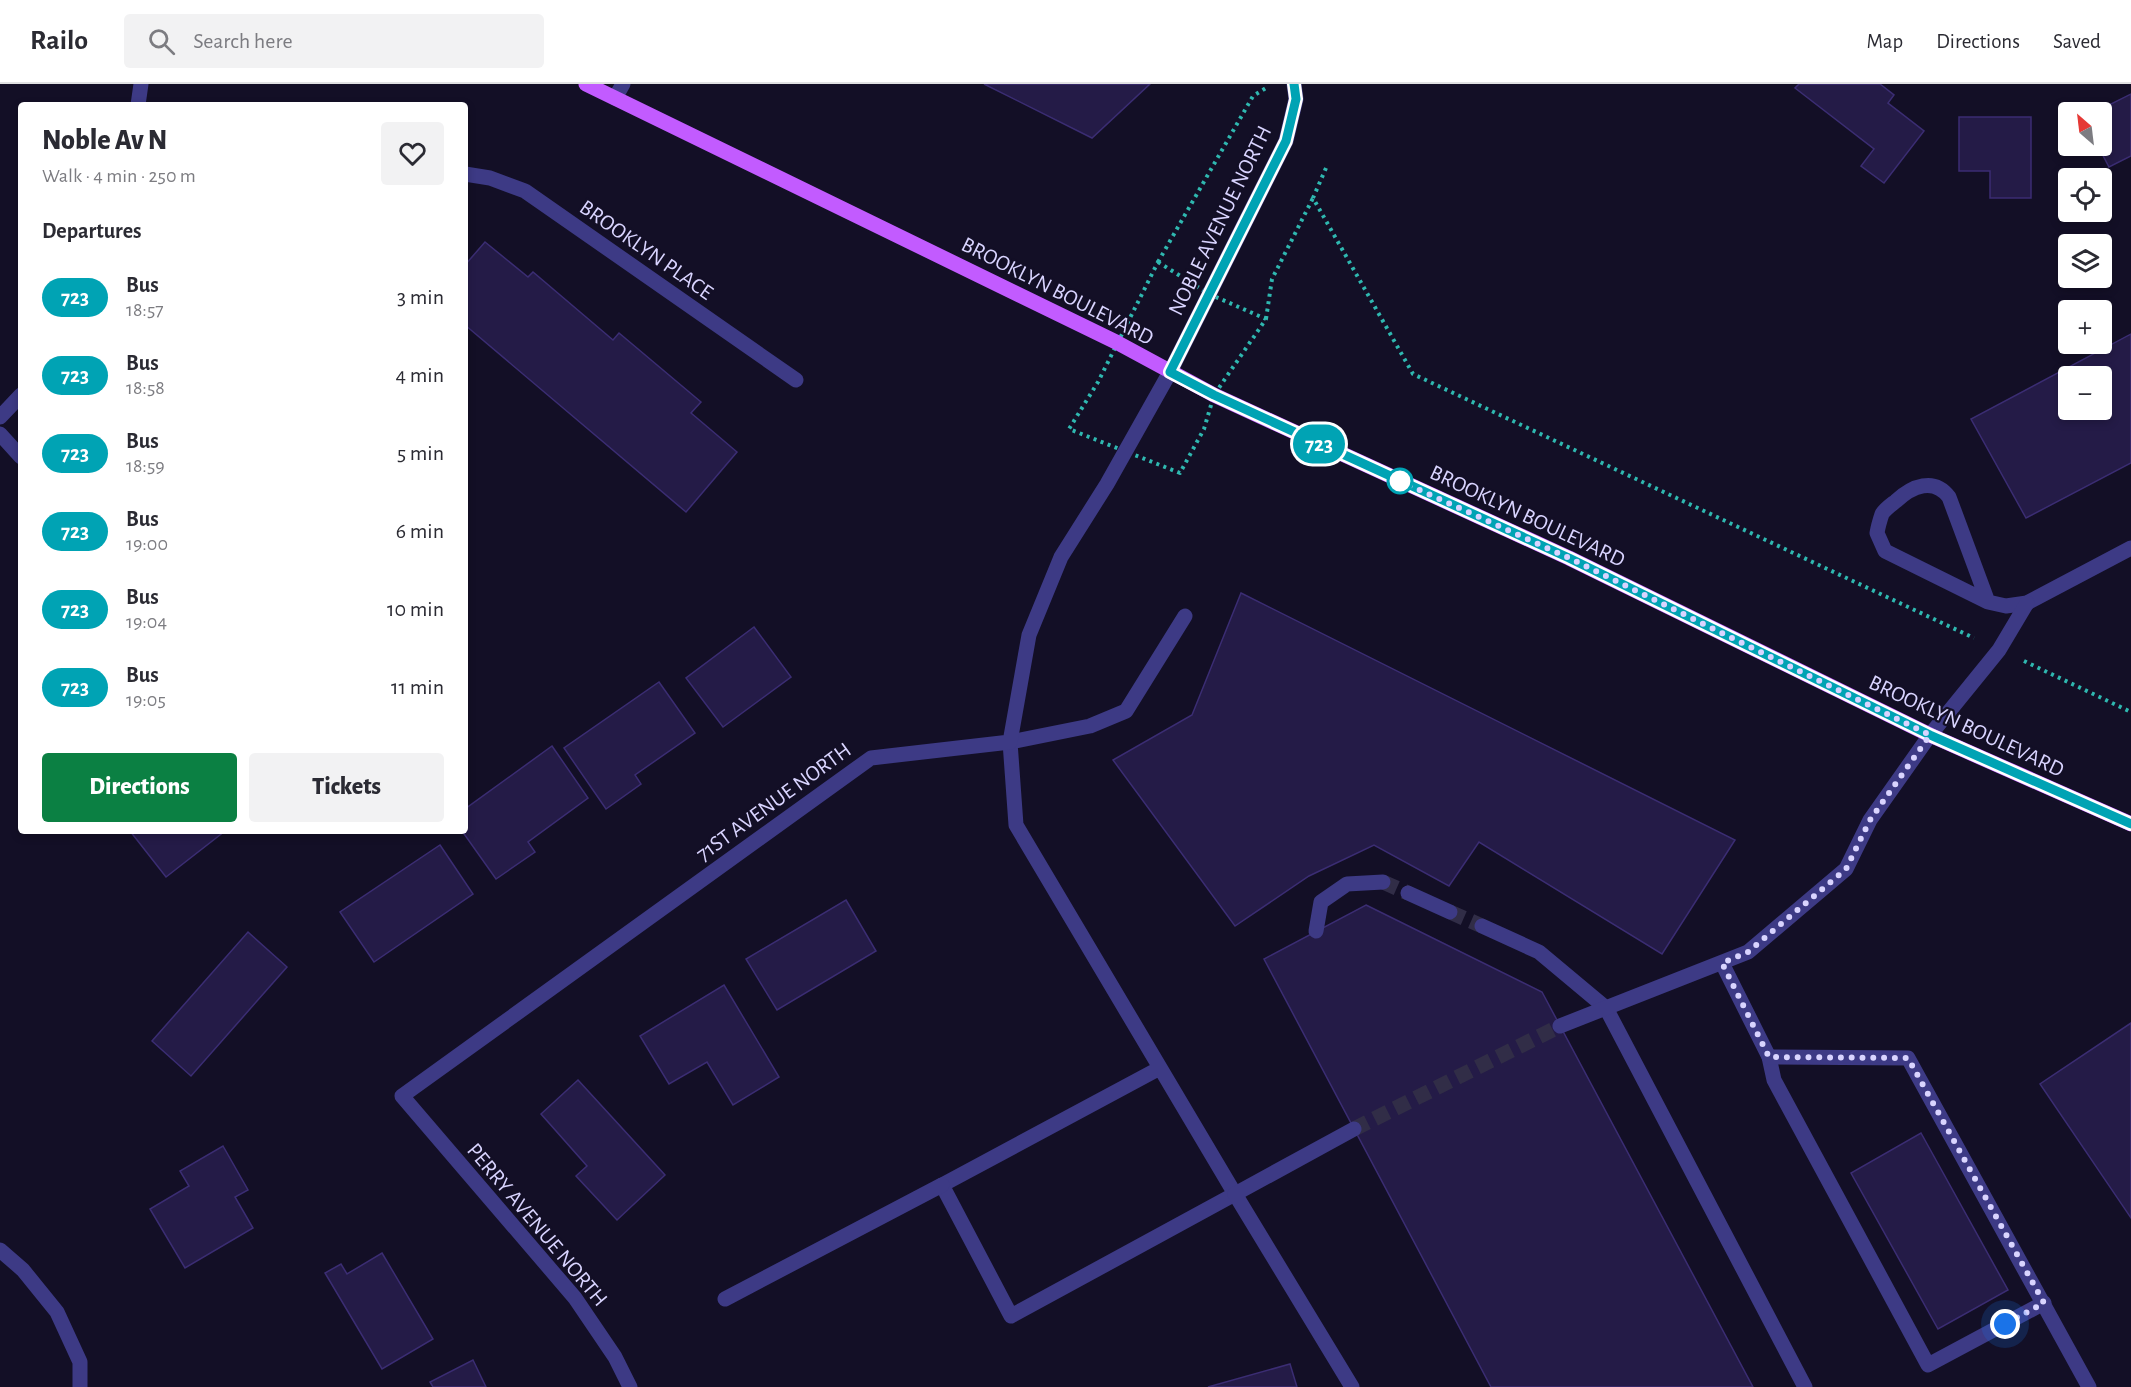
<!DOCTYPE html>
<meta charset="utf-8">
<style>
:root{--surface:#fff;--page:#f2f2f3;--text:#2b2b33;--muted:#7c7c81;--line:#e1e1e2;--accent:#0b8043}
body{margin:0;font-family:"Alegreya Sans",sans-serif;background:var(--page);color:var(--text);height:100vh;display:flex;flex-direction:column;font-size:22px;white-space:nowrap}
*{box-sizing:border-box;margin:0}
p{font-size:20px;color:var(--muted)}
.icon{flex:none;width:33px;height:33px;fill:none;stroke:currentColor;stroke-width:2;stroke-linecap:round;stroke-linejoin:round}
.map{position:relative;flex:1;overflow:hidden}
.details{position:absolute;left:18px;top:18px;width:450px;height:732px;display:flex;flex-direction:column;background:var(--surface);border-radius:6px;box-shadow:0 3px 9px #0003}
.details>*{flex:none}
.badge{padding:0 12px;border-radius:20px;font-size:21px;line-height:39px}
.needle{width:39px;rotate:332deg}
.fabs{position:absolute;left:2058px;top:18px;display:grid;gap:12px}
.fabs a{display:grid;place-items:center;width:54px;height:54px;border-radius:6px;background:var(--surface);box-shadow:0 3px 9px #0003;font-size:30px}
.you{position:absolute;width:30px;height:30px;margin:-15px;border:4px solid #fff;border-radius:50%;background:#1a73e8;box-shadow:0 0 0 9px #1a73e833}
.map>.badge{position:absolute;translate:-50% -50%;box-shadow:0 0 0 3px #fff}
h2{padding:0 24px;font-size:22px;line-height:54px}
.round{display:grid;place-items:center;flex:none;width:63px;height:63px;border-radius:6px;background:var(--page)}
.head{display:flex;align-items:center;justify-content:space-between;height:102px;padding:0 24px}
h1{font-size:28px;font-weight:800;line-height:45px}
.button{display:flex;gap:12px;margin-top:auto;padding:12px 24px}
.button a{flex:1;height:69px;border-radius:6px;background:var(--accent);color:#fff;font-size:24px;font-weight:800;line-height:69px;text-align:center}
.button a+a{background:var(--page);color:var(--text)}
ul{padding:0;list-style:none}
li{display:flex;align-items:center;gap:18px;height:78px;padding:0 24px}
li div{flex:1}
li b{display:block;font-size:22px}
li em{font-style:normal}
li .badge{min-width:66px;font-weight:700;text-align:center}
header{display:flex;align-items:center;gap:36px;box-sizing:border-box;height:84px;padding:0 30px;background:var(--surface);border-bottom:2px solid var(--line)}
header strong{font-size:28px}
nav{display:flex;gap:33px;margin-inline-start:auto;font-size:21px}
.search{width:420px;height:54px;background:var(--page);display:flex;align-items:center;gap:15px;box-sizing:border-box;padding:0 21px;border-radius:6px;color:var(--muted);font-size:22px}
.map>svg:first-child{display:block}
</style>
<header>
<strong>Railo</strong>
<div class="search"><svg class="icon" aria-label="search" viewBox="0 0 24 24"><circle cx="10" cy="10" r="6"/><path d="M15 15l6 6"/></svg>Search here</div>
<nav><a>Map</a><a>Directions</a><a>Saved</a></nav>
</header>
<div class="map">
<svg width="2131" height="1303" viewBox="0 0 2131 1303">
<rect width="100%" height="100%" fill="#130f26"/>
<g fill="#241b47" stroke="#3b2d73" stroke-width="1.5" fill-rule="evenodd">
<polygon points="984,0 1150,0 1092,54"/>
<polygon points="1799,0 1880,0 1894,11 1888,19 1924,47 1884,99 1861,82 1874,65 1795,4"/>
<polygon points="2131,10 2131,72 2109,83 2098,62 2102,62 2102,28 2095,28"/>
<polygon points="1959,33 2031,33 2031,114 1990,114 1990,87 1959,87"/>
<polygon points="485,158 528,193 533,188 613,256 619,249 701,318 691,329 737,368 686,428 465,241 465,181"/>
<path d="M2131 250V379L2026 434 1971 335ZM2068 292H2102V326H2068Z"/>
<polygon points="1241,509 1735,756 1662,870 1479,758 1449,802 1374,761 1309,792 1235,842 1113,676 1192,631"/>
<polygon points="754,543 791,593 723,643 686,594"/>
<polygon points="659,598 695,649 635,691 641,700 606,725 564,664"/>
<polygon points="552,662 588,714 528,758 535,768 496,795 462,747 465,747 465,725"/>
<polygon points="130,747 225,747 166,793"/>
<polygon points="440,761 473,810 374,878 340,828"/>
<polygon points="846,816 876,867 777,926 746,875"/>
<polygon points="1366,821 1542,908 1753,1303 1491,1303 1264,875"/>
<polygon points="248,848 287,883 191,992 152,957"/>
<polygon points="724,901 779,993 733,1021 707,978 669,1000 640,952"/>
<polygon points="2131,939 2131,1134 2040,1000"/>
<polygon points="578,996 665,1091 617,1136 576,1092 587,1082 541,1030"/>
<polygon points="1921,1049 2008,1206 1938,1245 1851,1089"/>
<polygon points="223,1062 248,1106 235,1113 253,1144 185,1184 150,1125 189,1102 180,1087"/>
<polygon points="382,1169 433,1255 382,1285 325,1189 341,1180 347,1190"/>
<polygon points="473,1276 486,1303 433,1303 430,1298"/>
<polygon points="1290,1280 1297,1303 1208,1303"/>
</g>
<g fill="none" stroke-linecap="round" stroke-linejoin="round">
<g stroke="#312d47" stroke-width="15" stroke-dasharray="15 8" stroke-linecap="butt">
<polyline points="1383,798 1408,809"/>
<polyline points="1450,828 1482,842"/>
<polyline points="1354,1045 1560,942"/>
</g>
<g stroke="#2fb8b0" stroke-width="4" stroke-dasharray="3 4.5" stroke-linecap="butt">
<polyline points="1326,84 1313,114 1413,290 1974,554"/>
<polygon points="1158,178 1209,210 1266,235 1214,311 1204,345 1180,389 1069,345 1098,298"/>
<polyline points="1158,178 1253,12 1266,4"/>
<polyline points="1266,235 1272,195 1313,114"/>
<polyline points="2024,577 2131,628"/>
</g>
<g stroke="#3d3a85" stroke-width="15">
<polyline points="615,14 623,0"/>
<polyline points="138,21 141,0"/>
<polyline points="465,90 490,94 525,107 796,296"/>
<polyline points="0,333 21,311"/>
<polyline points="0,350 21,373"/>
<path d="M1988 518 1949 413C1934 393 1912 402 1896 417 1891 421 1885 425 1882 430 1880 436 1878 443 1877 449L1885 467 1988 518 2006 522 2027 519 2131 464"/>
<polyline points="1408,809 1450,828"/>
<polyline points="1482,842 1539,868 1606,924 1805,1303"/>
<polyline points="1316,847 1321,818 1347,800 1383,798"/>
<polyline points="1722,879 1769,973 1774,996 1928,1281 2044,1219"/>
<polyline points="1560,942 1748,868 1846,785 1870,736 1930,651 1999,566 2027,519"/>
<polyline points="1769,973 1908,974 2089,1303"/>
<polyline points="1160,984 942,1101 1011,1232 1235,1110 1016,741 1010,658 1090,642 1126,627 1185,532"/>
<polyline points="0,1166 23,1186 57,1228 80,1278 80,1303"/>
<polyline points="725,1215 942,1101"/>
<polyline points="630,1303 615,1273 575,1214 402,1012 871,674 1010,658 1029,551 1061,473 1107,400 1170,288 1286,57 1296,15 1294,0"/>
<polyline points="1352,1303 1235,1110 1354,1045"/>
</g>
<polyline stroke="#c25bff" stroke-width="15" points="586,0 1116,258 1214,311 1569,474 1930,651 2131,740"/>
</g>
<g fill="none" stroke-linecap="round" stroke-linejoin="round">
<defs>
<polyline id="line" points="1294,0 1296,15 1286,57 1170,288 1214,311 1569,474 1930,651 2131,740"/>
</defs>
<use href="#line" stroke="#fff" stroke-width="14"/>
<use href="#line" stroke="#00a3b4" stroke-width="9"/>
<polyline stroke="#d9d4ff" stroke-width="6" stroke-dasharray="0 10.8" points="1400,397 1569,474 1930,651 1870,736 1846,785 1748,868 1722,879 1769,973 1908,974 2044,1219 2005,1240"/>
</g>
<circle fill="#fff" stroke="#00a3b4" stroke-width="3" cx="1400" cy="397" r="12"/>
<g text-anchor="middle" stroke-width="4.5" stroke-linejoin="round" paint-order="stroke">
<g font-size="22" fill="#d9d4ff" stroke="#130f26">
<text transform="translate(1219 136) rotate(-64)" y="8">NOBLE AVENUE NORTH</text>
<text transform="translate(647 165) rotate(35)" y="8">BROOKLYN PLACE</text>
<text transform="translate(1058 206) rotate(27)" y="8">BROOKLYN BOULEVARD</text>
<text transform="translate(1528 431) rotate(25)" y="8">BROOKLYN BOULEVARD</text>
<text transform="translate(1967 641) rotate(25)" y="8">BROOKLYN BOULEVARD</text>
<text transform="translate(773 717) rotate(-36)" y="8">71ST AVENUE NORTH</text>
<text transform="translate(538 1140) rotate(50)" y="8">PERRY AVENUE NORTH</text>
</g>
</g>
</svg>
<div class="fabs">
<a><svg class="needle" viewBox="-14 -14 28 28"><path d="M0-13l5 13h-10z" fill="#e53935"/><path d="M0 13l5-13h-10z" fill="#7c7c81"/></svg></a>
<a><svg class="icon" aria-label="locate" viewBox="0 0 24 24"><circle cx="12" cy="12" r="6"/><path d="M12 2v4M12 18v4M2 12h4M18 12h4"/></svg></a>
<a><svg class="icon" aria-label="layers" viewBox="0 0 24 24"><path d="M12 4l9 5-9 5-9-5zM3 14l9 5 9-5"/></svg></a>
<a>+</a>
<a>−</a>
</div>
<div class="you" style="left:2005px;top:1240px"></div>
<b class="badge" style="left:1319px;top:360px;background:#00a3b4;color:#fff">723</b>
<section class="details">
<div class="head"><div><h1>Noble Av N</h1><p>Walk · 4 min · 250 m</p></div><a class="round"><svg class="icon" aria-label="heart" viewBox="0 0 24 24"><path d="M12 20l-8-8c-3-5 5-10 8-4 3-6 11-1 8 4z"/></svg></a></div>
<h2>Departures</h2>
<ul>
<li><span class="badge" style="background:#00a3b4;color:#fff">723</span><div><b>Bus</b><p>18:57</p></div><em>3 min</em></li>
<li><span class="badge" style="background:#00a3b4;color:#fff">723</span><div><b>Bus</b><p>18:58</p></div><em>4 min</em></li>
<li><span class="badge" style="background:#00a3b4;color:#fff">723</span><div><b>Bus</b><p>18:59</p></div><em>5 min</em></li>
<li><span class="badge" style="background:#00a3b4;color:#fff">723</span><div><b>Bus</b><p>19:00</p></div><em>6 min</em></li>
<li><span class="badge" style="background:#00a3b4;color:#fff">723</span><div><b>Bus</b><p>19:04</p></div><em>10 min</em></li>
<li><span class="badge" style="background:#00a3b4;color:#fff">723</span><div><b>Bus</b><p>19:05</p></div><em>11 min</em></li>
</ul>
<div class="button"><a>Directions</a><a>Tickets</a></div>
</section>
</div>
